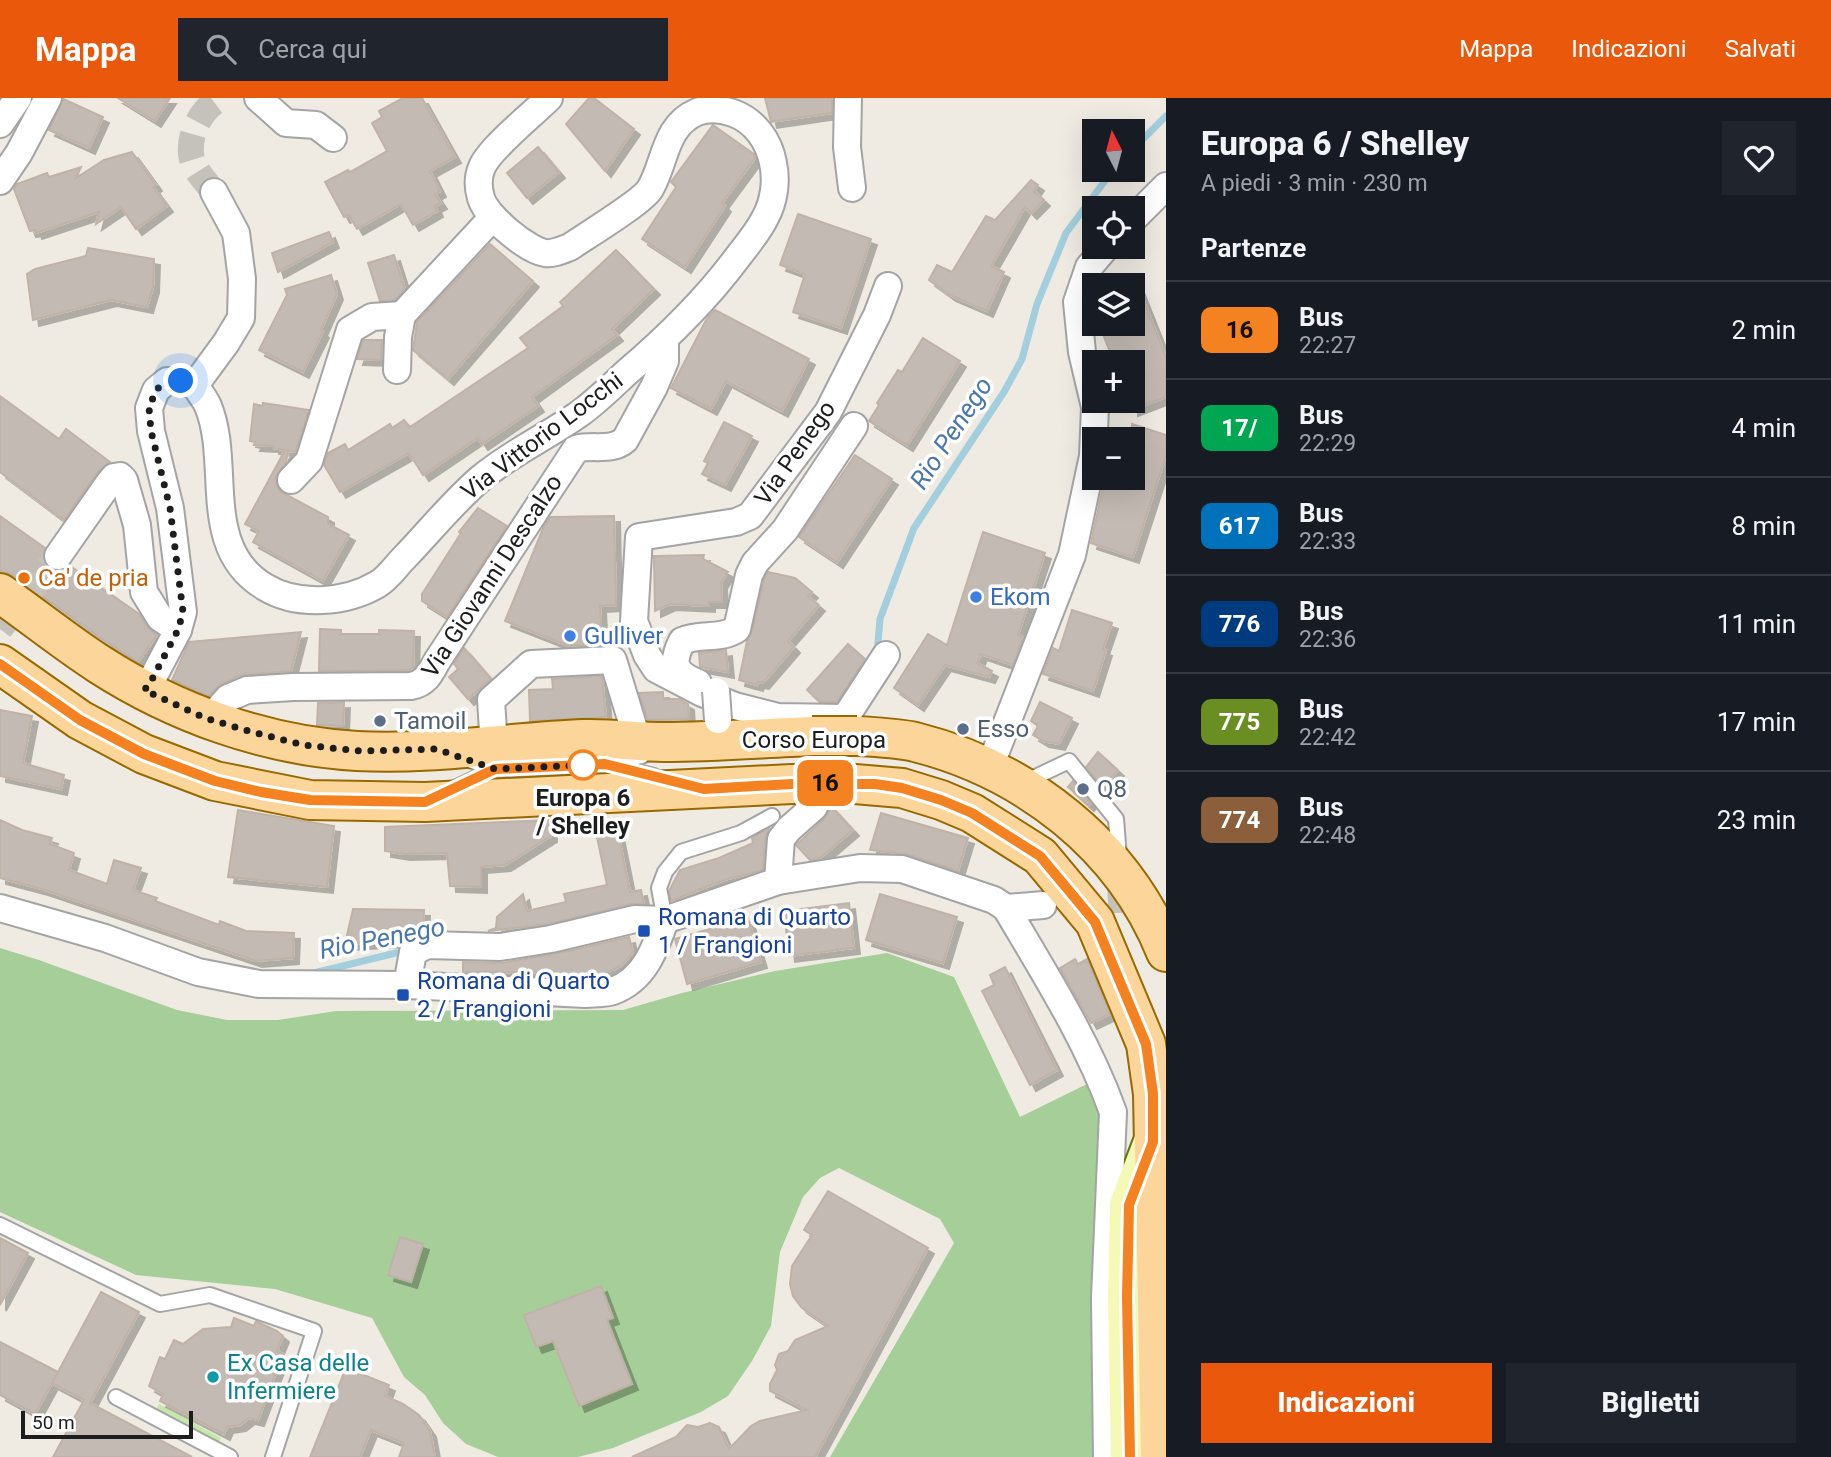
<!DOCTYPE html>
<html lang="it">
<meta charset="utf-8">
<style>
:root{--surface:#171b24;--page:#20242c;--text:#f1f3f6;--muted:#9ea1a6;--line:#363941;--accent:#ea580c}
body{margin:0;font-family:Roboto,sans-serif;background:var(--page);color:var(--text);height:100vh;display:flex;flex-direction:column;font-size:26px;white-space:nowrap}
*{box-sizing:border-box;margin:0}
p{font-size:23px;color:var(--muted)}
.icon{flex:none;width:38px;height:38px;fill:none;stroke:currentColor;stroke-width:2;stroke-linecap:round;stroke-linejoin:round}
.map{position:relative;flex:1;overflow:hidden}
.sheet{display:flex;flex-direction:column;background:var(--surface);width:665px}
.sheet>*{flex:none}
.badge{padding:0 14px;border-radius:10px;font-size:24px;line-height:46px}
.needle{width:46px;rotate:354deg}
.controls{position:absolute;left:1082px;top:21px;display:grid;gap:14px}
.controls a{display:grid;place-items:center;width:63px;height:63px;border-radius:0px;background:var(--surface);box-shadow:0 7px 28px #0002;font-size:35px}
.scale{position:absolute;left:21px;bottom:18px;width:172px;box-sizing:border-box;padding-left:7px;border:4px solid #1d1d1d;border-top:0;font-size:19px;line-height:24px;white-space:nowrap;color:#1d1d1d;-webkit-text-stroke:5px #fff;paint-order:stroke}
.you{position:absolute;width:35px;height:35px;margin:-18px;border:5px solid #fff;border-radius:50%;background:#1a73e8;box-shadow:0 0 0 10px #1a73e833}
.map>.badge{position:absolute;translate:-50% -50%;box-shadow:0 0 0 4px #fff}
h2{padding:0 35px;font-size:26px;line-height:63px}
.round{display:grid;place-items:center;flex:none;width:74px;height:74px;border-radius:0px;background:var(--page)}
.headline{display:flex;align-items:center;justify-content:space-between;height:119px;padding:0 35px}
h1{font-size:33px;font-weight:800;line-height:52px}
.primary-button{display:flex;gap:14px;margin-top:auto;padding:14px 35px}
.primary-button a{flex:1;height:80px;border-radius:0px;background:var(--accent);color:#fff;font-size:28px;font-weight:800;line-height:80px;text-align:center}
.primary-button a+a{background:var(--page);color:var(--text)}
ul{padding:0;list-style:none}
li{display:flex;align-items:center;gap:21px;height:98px;padding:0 35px;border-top:2px solid var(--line)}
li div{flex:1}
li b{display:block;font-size:26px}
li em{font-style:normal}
li .badge{min-width:77px;font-weight:700;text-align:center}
header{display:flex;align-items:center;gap:42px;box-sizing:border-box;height:98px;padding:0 35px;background:var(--accent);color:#fff}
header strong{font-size:33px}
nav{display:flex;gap:38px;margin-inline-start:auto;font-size:24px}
.search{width:490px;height:63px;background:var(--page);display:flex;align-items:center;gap:18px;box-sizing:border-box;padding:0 24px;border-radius:0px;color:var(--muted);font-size:26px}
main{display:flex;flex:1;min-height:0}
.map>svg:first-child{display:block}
</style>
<header>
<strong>Mappa</strong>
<div class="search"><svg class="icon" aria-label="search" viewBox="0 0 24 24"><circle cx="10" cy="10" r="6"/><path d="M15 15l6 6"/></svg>Cerca qui</div>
<nav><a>Mappa</a><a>Indicazioni</a><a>Salvati</a></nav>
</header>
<main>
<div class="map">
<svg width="1166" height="1359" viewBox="0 0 1166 1359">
<defs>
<filter id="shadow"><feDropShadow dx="6" dy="6" stdDeviation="0" flood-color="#0004"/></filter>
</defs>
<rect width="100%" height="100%" fill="#efebe3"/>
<polygon fill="#c6e9a9" points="159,1306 221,1340 218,1346 156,1312"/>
<polygon fill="#a6ce98" points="0,850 39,862 177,912 227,922 278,922 336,913 623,912 682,895 775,873 887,855 954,879 1020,1019 1089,985 1099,1001 1102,1030 1097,1359 830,1359 954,1145 940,1121 839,1070 820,1080 803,1099 780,1154 771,1228 752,1263 728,1298 701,1314 613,1350 578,1359 498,1359 466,1346 443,1325 425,1297 404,1279 372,1220 275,1191 136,1177 0,1114"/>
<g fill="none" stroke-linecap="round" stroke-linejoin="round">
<g stroke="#a3cedd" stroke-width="7">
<polyline points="1132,52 1166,18"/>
<polyline points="877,556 880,521 914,430 1004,294 1022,261 1037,206 1066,135 1113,72"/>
<polyline points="314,875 408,852"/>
</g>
</g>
<g fill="#c3bab3" stroke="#c0b2a6" stroke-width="2" filter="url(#shadow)">
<polygon points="118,0 170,0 155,23"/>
<polygon points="403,0 422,0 455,59 430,73 440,93 435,96 441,105 435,108 437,113 413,127 401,106 357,131 349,117 344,119 325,84 348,72 350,74 387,53 372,25 382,19 379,13"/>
<polygon points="589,0 594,0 634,31 605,73 566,26"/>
<polygon points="765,0 832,0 832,15 771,24"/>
<polygon points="63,1 103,19 89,50 49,32"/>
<polygon points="713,27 754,56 755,60 722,105 725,108 685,169 642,141 676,89 671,84"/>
<polygon points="538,49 559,74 527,100 507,75"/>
<polygon points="132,54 156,87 153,89 167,108 136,131 121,109 96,126 99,114 36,135 35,132 30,133 14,91 17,86 47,75 49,79 81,69 76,80 104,62"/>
<polygon points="1031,82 1038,87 1034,93 1044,102 1031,115 1025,109 991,168 1004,174 987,213 950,197 929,182 937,167 952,174 986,118 995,122"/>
<polygon points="798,116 871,141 841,230 793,214 805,176 780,167"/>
<polygon points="329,134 333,144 278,174 272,155"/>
<polygon points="490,146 533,183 448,281 413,252 417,224"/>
<polygon points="88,150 154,161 153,189 147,209 111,202 33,222 27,176 35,171 86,158"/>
<polygon points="616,152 654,191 612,231 617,237 532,299 538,308 482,346 478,340 423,377 409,355 340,394 324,367 328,355 345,346 348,352 390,326 392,330 404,322 410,329 528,250 520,240 563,208 560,204"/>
<polygon points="394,157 405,191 395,202 380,203 368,165"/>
<polygon points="1133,176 1166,259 1166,299 1132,312 1132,264 1114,264 1099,226 1132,226"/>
<polygon points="331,177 337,196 321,232 323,234 303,274 259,252 287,197 285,191"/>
<polygon points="715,212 809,261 782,313 726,283 711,311 671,290 707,220"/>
<polygon points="923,240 960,263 907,347 869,323 879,307 877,305 898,272 902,274"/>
<polygon points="363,242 382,242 381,262 357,261"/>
<polygon points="0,298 59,341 66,331 110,364 97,375 64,422 0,374"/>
<polygon points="263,305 309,312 295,354 288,353 286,364 276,378 276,386 281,394 328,419 328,426 349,437 323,483 253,444 259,433 245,426 285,352 273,350 273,348 254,347 255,344 250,343 254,306 263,308"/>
<polygon points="724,324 752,338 725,387 702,376 708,365 704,363"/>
<polygon points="1132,326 1166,337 1166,357 1133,459 1091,445 1105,380 1132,380"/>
<polygon points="855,357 892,381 837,464 799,439"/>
<polygon points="478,410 507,428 447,519 422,503 422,496 461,435 459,434"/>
<polygon points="0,418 45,450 44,464 48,470 57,474 70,468 139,516 147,529 157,537 138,564 99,539 13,477 0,473"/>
<polygon points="614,418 616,507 600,508 602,547 569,548 505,523 544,428 550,419"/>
<polygon points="983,434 1045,455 1018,537 1023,539 1013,567 981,556 977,565 992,573 989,579 945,567 918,607 894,590 928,536 947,547"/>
<polygon points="704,457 703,461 728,474 721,485 722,504 709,504 709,508 670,506 655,513 654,458"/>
<polygon points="768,474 795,480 812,494 808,498 819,507 788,543 794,549 763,585 758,584 757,587 739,582 747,543 752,534 764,482"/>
<polygon points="1072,512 1112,525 1103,551 1106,552 1093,593 1043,576 1053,550 1059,553"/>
<polygon points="320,531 341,532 341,536 379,536 379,532 414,533 413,570 409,572 319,573"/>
<polygon points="301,534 291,573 241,577 221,586 209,598 172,582 189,544"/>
<polygon points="848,546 865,561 837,604 820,604 807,592"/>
<polygon points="464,550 491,581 468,601 449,579 458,571 454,566"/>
<polygon points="726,552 728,574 700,569 699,555"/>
<polygon points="602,578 606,619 530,623 529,592 553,591 552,581"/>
<polygon points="663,594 663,601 679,601 688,606 689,621 648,622 639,595"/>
<polygon points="344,604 343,628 317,627 318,605"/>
<polygon points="1040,604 1072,620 1059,646 1043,643 1033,637 1038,628 1031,623"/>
<polygon points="0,612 32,618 23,665 64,677 61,691 0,678"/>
<polygon points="1098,654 1118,672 1103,690 1086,669"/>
<polygon points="1073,683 1090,705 1088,707 1068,689"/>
<polygon points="831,708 853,732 820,760 810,762 796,747 824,721"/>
<polygon points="238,712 334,728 327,789 228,779"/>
<polygon points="881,715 968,740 958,773 907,756 870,752"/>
<polygon points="0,722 22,732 52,740 50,746 74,755 69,772 107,786 114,762 141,770 133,792 157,800 155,803 219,827 220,823 246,833 294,835 293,860 256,863 42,791 0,780"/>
<polygon points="551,722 551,738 505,767 481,769 481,789 450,788 447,755 404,756 385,753 385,729"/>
<polygon points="769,730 765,740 763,772 724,782 671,803 669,793 680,772 719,760 753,745 752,740"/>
<polygon points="618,735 630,794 641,792 644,806 631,806 548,826 488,833 496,830 497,819 523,796 527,813 566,804 564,796 607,787 597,739"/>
<polygon points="880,796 957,819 943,865 866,842"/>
<polygon points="849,805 854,850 789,858 784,813"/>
<polygon points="353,811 424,812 423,832 402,843 345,846"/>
<polygon points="748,820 761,864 687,886 675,841"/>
<polygon points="629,839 633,854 621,868 605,875 590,879 550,878 549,875 463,874 463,864 502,865 555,856"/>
<polygon points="1075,861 1078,866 1087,861 1110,916 1091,925 1060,870"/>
<polygon points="1005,869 1057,972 1030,987 982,893 994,887 990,877"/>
<polygon points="828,1093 928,1150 815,1359 632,1359 676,1339 687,1327 698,1329 710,1325 719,1329 729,1351 751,1328 760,1323 807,1312 770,1293 770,1286 777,1272 775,1267 779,1256 788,1253 795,1242 828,1228 801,1209 793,1198 790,1186 792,1168 812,1137 804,1132"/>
<polygon points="400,1139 423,1146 411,1184 388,1177"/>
<polygon points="0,1140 28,1155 0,1207"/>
<polygon points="601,1188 613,1220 607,1222 632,1286 579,1308 553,1243 536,1249 524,1217"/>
<polygon points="101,1194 139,1214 90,1305 192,1359 53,1359 84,1302 52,1285"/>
<polygon points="234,1220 254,1228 256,1223 277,1233 283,1238 277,1253 283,1256 258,1322 249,1320 240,1327 227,1329 224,1336 160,1303 163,1296 149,1288 160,1259 165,1261 174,1242 183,1246 203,1231 231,1229"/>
<polygon points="0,1244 58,1274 35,1316 0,1297"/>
<polygon points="346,1270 389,1287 385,1298 403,1306 419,1317 430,1333 435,1359 399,1359 404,1345 371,1332 360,1359 310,1359"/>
</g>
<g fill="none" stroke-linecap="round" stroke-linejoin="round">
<g stroke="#c5c2bb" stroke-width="26" stroke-dasharray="26 13" stroke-linecap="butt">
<path d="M214 94C205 83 193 71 191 56 189 34 202 10 221 0"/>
<polyline points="0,531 58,458"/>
<polyline points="1069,805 1149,800"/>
</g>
<defs>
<g id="lane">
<polyline points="469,662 495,671 605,666 642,658"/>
<polyline points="610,667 654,678"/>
<polyline points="1025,684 1069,663 1116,721 1119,759"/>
<polyline points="455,690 495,671"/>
<polyline points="665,822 659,790 665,774 681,754 741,735 772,718"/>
<polyline points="0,1127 160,1206 210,1197 314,1233 273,1359"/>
<polyline points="116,1299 230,1359"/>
</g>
<g id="street">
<polyline points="258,0 286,25 316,27 333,40"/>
<polyline points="848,0 847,49 852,90"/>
<polyline points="0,26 18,0"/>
<polyline points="0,83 19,55 48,0"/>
<polyline points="1132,122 1166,88"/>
<polyline points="397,272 398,239 402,217 493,119"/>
<polyline points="195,287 226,245 241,220 242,181 236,135 214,94"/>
<polyline points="291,382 309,363 350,232 372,219 402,217"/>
<polyline points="58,458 109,385 114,379 120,378 124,382 137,427 144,494 160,520 178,532"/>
<path d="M698 585C675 575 670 567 682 543 700 535 721 542 737 531L749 477 755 465 785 432 854 328"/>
<path d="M144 592 149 587 178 532 183 514 170 410 151 333 149 310 156 292 167 283H181L195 287C199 294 205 301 208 308 232 366 199 450 265 489 298 509 346 505 378 486 388 480 396 468 404 460 430 433 453 404 481 380 511 355 548 338 579 316 596 304 611 289 626 275 667 240 705 203 737 160 747 147 758 134 765 120 774 104 777 83 773 65 769 43 755 23 733 15 722 11 708 10 697 14 664 28 666 64 650 91 642 104 586 138 570 149 562 152 554 156 545 155 527 152 486 118 481 100 478 90 478 78 482 69 490 50 533 16 549 0"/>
<path d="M205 620 214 616 228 600 247 592 293 589 411 588C426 585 430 576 437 563L576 351C593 346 611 354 625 342L654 289 665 263V242"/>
<polyline points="845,620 778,619 735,608 702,595 656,571 647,557 634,523 639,439 736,424 750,418 828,314 877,217 888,188"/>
<polyline points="494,649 491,602 531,566 613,562 638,644"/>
<polyline points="989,671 1072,457 1093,358 1095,309 1082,254 1077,204 1089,169 1106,149"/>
<polyline points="778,783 781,741 789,731 814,709 845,620 886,557"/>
<path d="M0 810 105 840 198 874 259 886 407 887 585 896C594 895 605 896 613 893 645 881 655 851 665 822"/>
<polyline points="1006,810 1043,807"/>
<path d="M407 887 413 854 427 847 500 849 551 841 635 821 665 822 778 783 860 770 902 771 994 802 1006 810C1045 876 1087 942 1113 1014L1105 1200 1107 1359"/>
</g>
<polyline id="secondary" points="1130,1359 1127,1199 1129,1107 1153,1044"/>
<g id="primary">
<path d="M0 495C33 518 65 544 99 566 175 615 266 648 357 653 433 657 509 644 584 641 611 640 637 644 664 644 713 644 762 640 812 638"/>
<polyline points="0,566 80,622 144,656 215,683 310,702 425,704 792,686"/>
<path d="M857 638C876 639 897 640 915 644 1026 672 1123 747 1166 854"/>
<polyline points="843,685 902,690 941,702 972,715 1040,758 1095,824 1146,946 1153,996 1160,1359"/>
</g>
</defs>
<use href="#lane" stroke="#a4a4a4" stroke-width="18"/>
<use href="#street" stroke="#a4a4a4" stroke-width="30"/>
<use href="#secondary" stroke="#657405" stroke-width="42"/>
<use href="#primary" stroke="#976900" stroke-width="42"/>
<use href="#lane" stroke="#fff" stroke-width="14"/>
<use href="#street" stroke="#fff" stroke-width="26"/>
<use href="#secondary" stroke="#f4f9b6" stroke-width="38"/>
<use href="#primary" stroke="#fcd59b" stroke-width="38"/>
<defs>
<polyline id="street-bridge" points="716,593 718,622"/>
<g id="primary-bridge">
<polyline points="812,638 857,638"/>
<polyline points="792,686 843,685"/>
</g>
</defs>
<use href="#street-bridge" stroke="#a4a4a4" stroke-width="30" stroke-linecap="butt"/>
<use href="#primary-bridge" stroke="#976900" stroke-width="42" stroke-linecap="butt"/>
<use href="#street-bridge" stroke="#fff" stroke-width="26"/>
<use href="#primary-bridge" stroke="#fcd59b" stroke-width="38"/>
</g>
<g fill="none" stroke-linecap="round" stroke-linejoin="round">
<defs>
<polyline id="line" points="0,566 80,622 144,656 215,683 261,694 310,702 425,704 495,671 605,666 704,691 792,686 875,686 902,690 941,702 972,715 1040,758 1095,824 1146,946 1153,996 1153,1044 1129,1107 1127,1199 1130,1359"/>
</defs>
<use href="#line" stroke="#fff" stroke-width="16"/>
<use href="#line" stroke="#f58220" stroke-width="10"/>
<polyline stroke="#1d1d1d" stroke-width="7" stroke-dasharray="0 12.6" points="181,283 167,283 156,292 149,310 151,333 170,410 183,514 178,532 149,587 144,592 205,620 252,634 304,647 360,653 436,651 495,671 587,667 583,667"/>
</g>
<circle fill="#e8710a" stroke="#fff" stroke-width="2.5" cx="24" cy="480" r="7"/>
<g fill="#3f7fe0" stroke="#fff" stroke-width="2.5">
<circle cx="976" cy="499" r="7"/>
<circle cx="570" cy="538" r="7"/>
</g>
<g fill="#5c6f8a" stroke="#fff" stroke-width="2.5">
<circle cx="380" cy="623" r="7"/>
<circle cx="963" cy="631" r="7"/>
<circle cx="1083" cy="691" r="7"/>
</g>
<circle fill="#fff" stroke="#f58220" stroke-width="3.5" cx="583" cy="667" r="14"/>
<g fill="#1a4fb4" stroke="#fff" stroke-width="2.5">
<rect x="637" y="826" width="14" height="14" rx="3.5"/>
<rect x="396" y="890" width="14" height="14" rx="3.5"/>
</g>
<circle fill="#0f9aa8" stroke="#fff" stroke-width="2.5" cx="213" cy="1279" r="7"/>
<g text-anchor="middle" stroke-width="7" stroke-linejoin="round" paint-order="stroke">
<g font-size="24" fill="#1d1d1d" stroke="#fff">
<text transform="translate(542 338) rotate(-37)" y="8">Via Vittorio Locchi</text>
<text transform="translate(795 355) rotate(-55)" y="8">Via Penego</text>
<text transform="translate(492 478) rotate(-57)" y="8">Via Giovanni Descalzo</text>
<text x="814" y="650">Corso Europa</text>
</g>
<g font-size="24" fill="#c56008" stroke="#fff" text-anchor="start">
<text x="38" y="488">Ca' de pria</text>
</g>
<g font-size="24" fill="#366cbe" stroke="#fff" text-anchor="start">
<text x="990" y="507">Ekom</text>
<text x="584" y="546">Gulliver</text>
</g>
<g font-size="24" fill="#4e5e75" stroke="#fff" text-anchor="start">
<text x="394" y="631">Tamoil</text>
<text x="977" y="639">Esso</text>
<text x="1097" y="699">Q8</text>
</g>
<g font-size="24" font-weight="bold" fill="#1d1d1d" stroke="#fff">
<text x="583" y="708">Europa 6<tspan x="583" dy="28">/ Shelley</tspan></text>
</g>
<g font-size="24" fill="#164399" stroke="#fff" text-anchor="start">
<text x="658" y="827">Romana di Quarto<tspan x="658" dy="28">1 / Frangioni</tspan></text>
<text x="417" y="891">Romana di Quarto<tspan x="417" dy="28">2 / Frangioni</tspan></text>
</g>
<g font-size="24" fill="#0d838f" stroke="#fff" text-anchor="start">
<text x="227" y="1273">Ex Casa delle<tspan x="227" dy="28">Infermiere</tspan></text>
</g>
<g font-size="26" font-style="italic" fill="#4a78ad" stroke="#fff">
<text transform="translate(951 335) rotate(-57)" y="9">Rio Penego</text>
<text transform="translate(382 840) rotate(-11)" y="9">Rio Penego</text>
</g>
</g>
</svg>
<div class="controls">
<a><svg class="needle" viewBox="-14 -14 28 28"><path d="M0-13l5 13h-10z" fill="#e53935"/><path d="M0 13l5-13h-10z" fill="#9ea1a6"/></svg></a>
<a><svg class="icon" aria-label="locate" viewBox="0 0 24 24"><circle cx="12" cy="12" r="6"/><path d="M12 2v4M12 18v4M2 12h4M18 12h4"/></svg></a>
<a><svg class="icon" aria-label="layers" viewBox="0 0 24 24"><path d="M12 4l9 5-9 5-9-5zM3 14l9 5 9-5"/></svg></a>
<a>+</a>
<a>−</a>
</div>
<div class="scale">50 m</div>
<div class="you" style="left:181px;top:283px"></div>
<b class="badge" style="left:825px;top:685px;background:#f58220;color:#111">16</b>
</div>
<section class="sheet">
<div class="headline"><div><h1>Europa 6 / Shelley</h1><p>A piedi · 3 min · 230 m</p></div><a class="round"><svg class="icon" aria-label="heart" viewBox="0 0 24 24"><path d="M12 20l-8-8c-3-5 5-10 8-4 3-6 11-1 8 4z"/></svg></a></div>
<h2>Partenze</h2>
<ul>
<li><span class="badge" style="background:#f58220;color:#111">16</span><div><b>Bus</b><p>22:27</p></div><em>2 min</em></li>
<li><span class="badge" style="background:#00a651;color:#fff">17/</span><div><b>Bus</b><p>22:29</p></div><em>4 min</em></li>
<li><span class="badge" style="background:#0072bc;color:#fff">617</span><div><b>Bus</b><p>22:33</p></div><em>8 min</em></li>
<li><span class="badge" style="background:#003b80;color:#fff">776</span><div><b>Bus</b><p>22:36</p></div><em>11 min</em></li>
<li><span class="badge" style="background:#6b8e23;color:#fff">775</span><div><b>Bus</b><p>22:42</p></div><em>17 min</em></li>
<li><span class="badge" style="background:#8b5e3c;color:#fff">774</span><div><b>Bus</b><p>22:48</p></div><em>23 min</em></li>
</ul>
<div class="primary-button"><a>Indicazioni</a><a>Biglietti</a></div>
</section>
</main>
